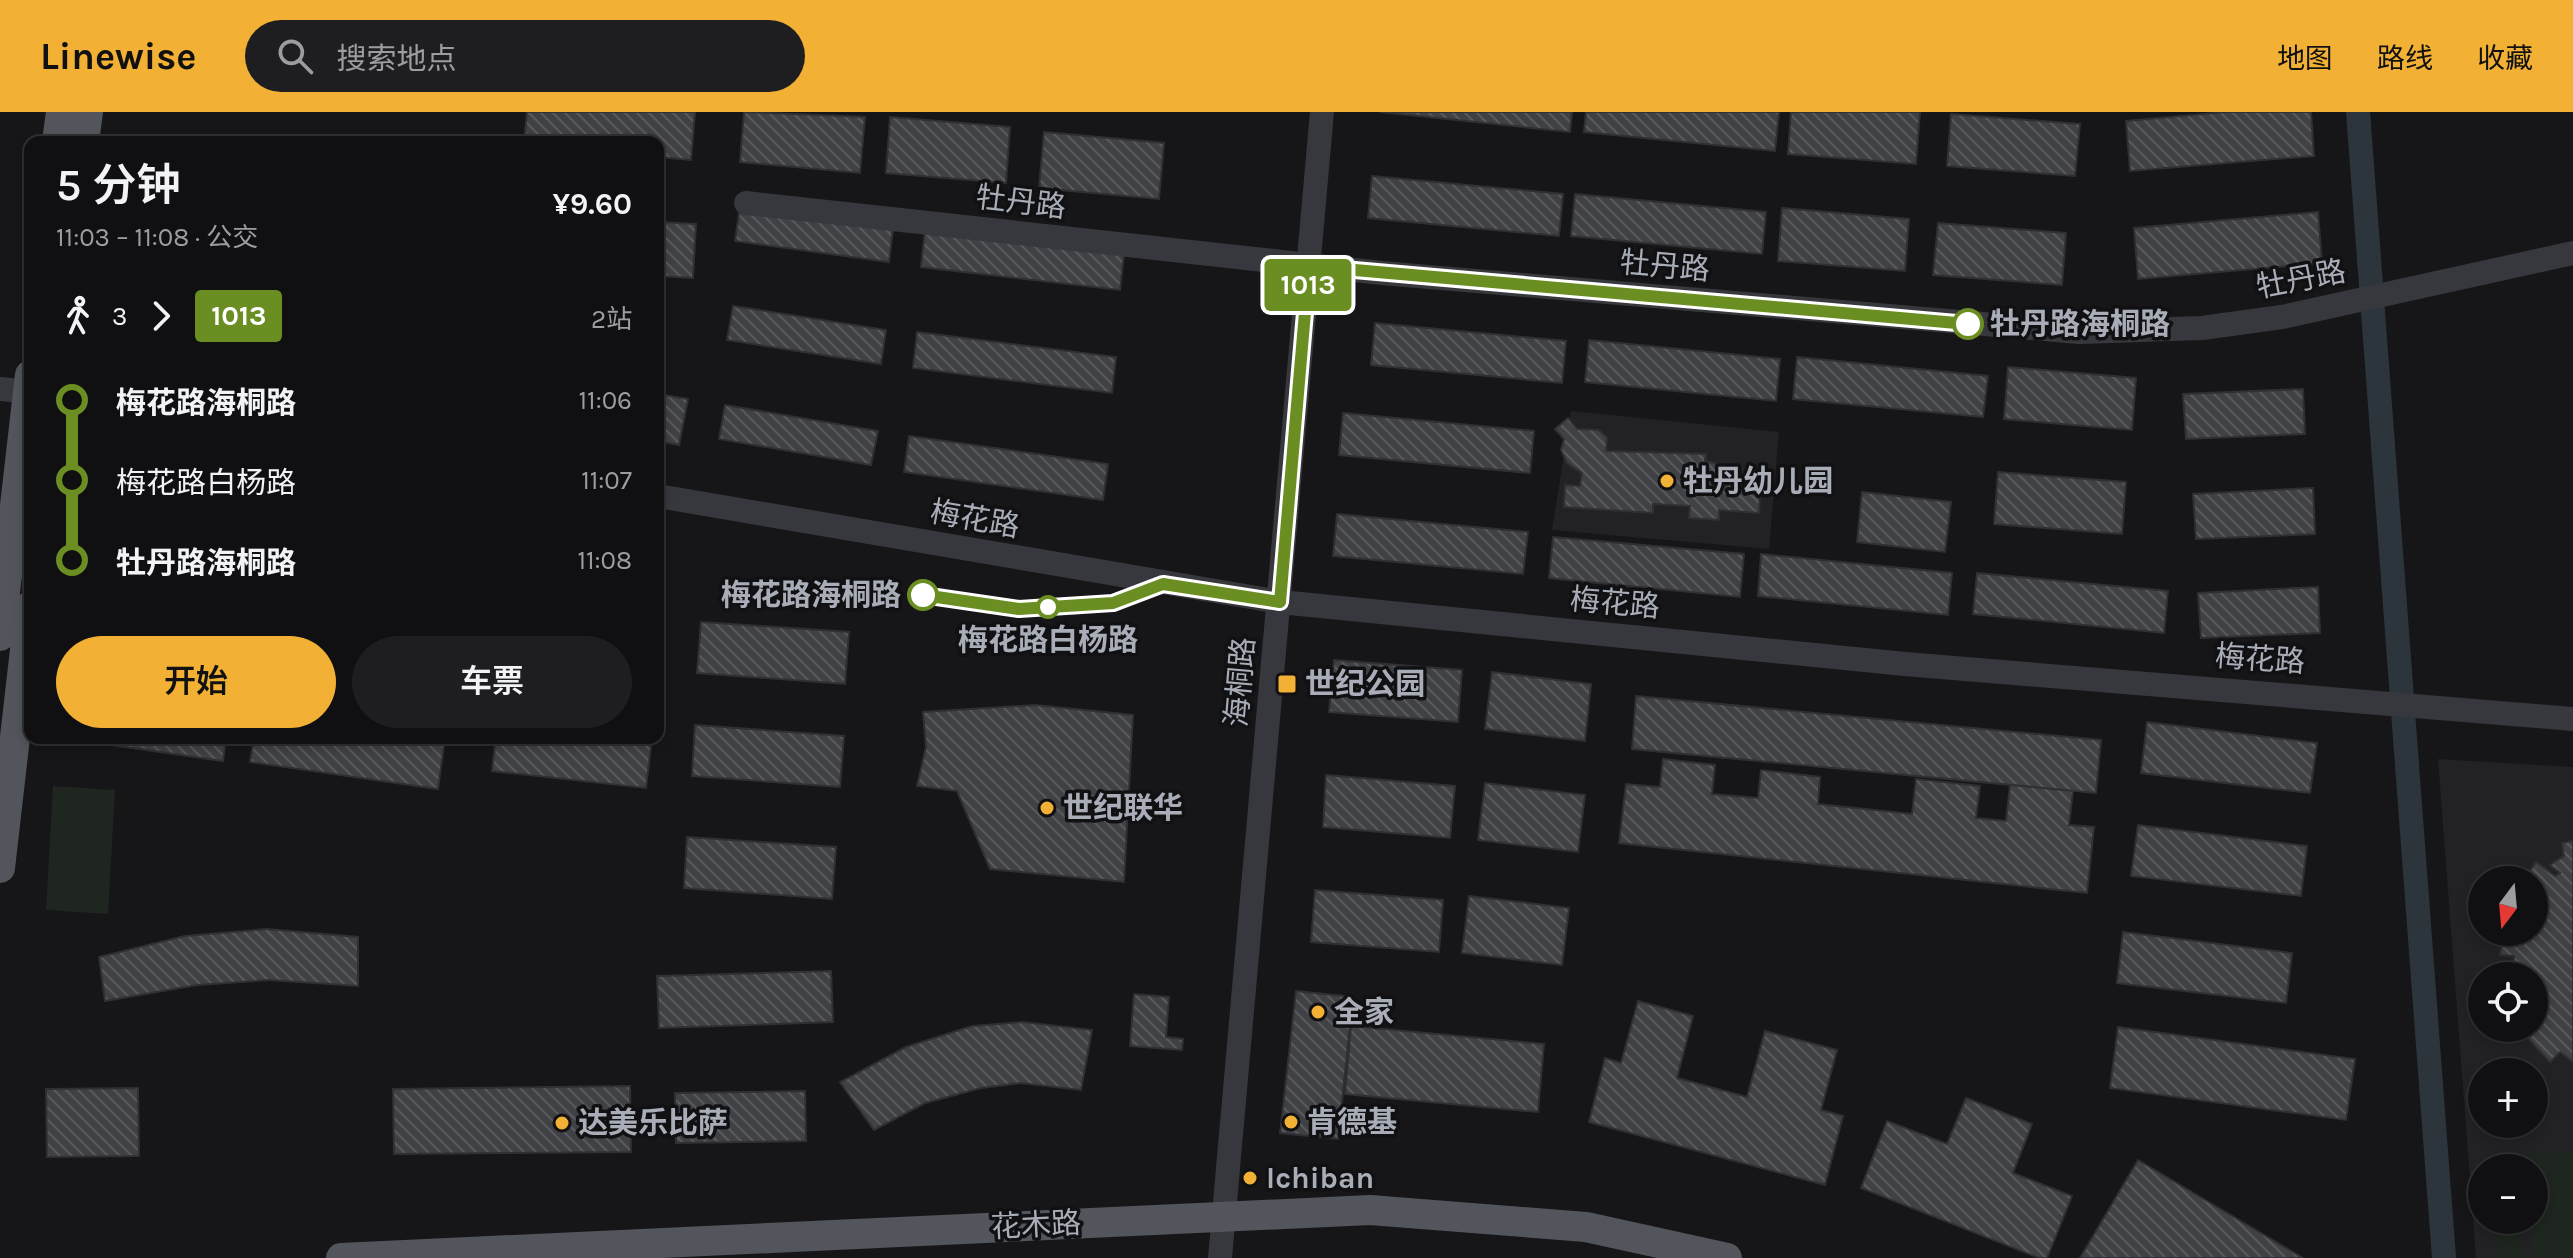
<!DOCTYPE html>
<html lang="zh">
<meta charset="utf-8">
<style>
:root{--surface:#101012;--page:#1e1e20;--text:#f1f3f6;--muted:#9c9d9f;--line:#303032;--accent:#f2b134}
body{margin:0;font-family:Karla,"Noto Sans SC",sans-serif;background:var(--page);color:var(--text);height:100vh;display:flex;flex-direction:column;font-size:30px;white-space:nowrap}
*{box-sizing:border-box;margin:0}
p{font-size:26px;color:var(--muted)}
.icon{flex:none;width:44px;height:44px;fill:none;stroke:currentColor;stroke-width:2;stroke-linecap:round;stroke-linejoin:round}
.map{position:relative;flex:1;overflow:hidden}
.panel{position:absolute;left:24px;top:24px;width:640px;height:608px;display:flex;flex-direction:column;background:var(--surface);border-radius:16px;box-shadow:0 4px 12px #0003,0 0 0 2px var(--line)}
.panel>*{flex:none}
.badge{padding:0 16px;border-radius:6px;font-size:28px;line-height:52px}
.needle{width:52px;rotate:196deg}
.fabs{position:absolute;left:2468px;top:754px;display:grid;gap:16px}
.fabs a{display:grid;place-items:center;width:80px;height:80px;border-radius:50%;background:var(--surface);box-shadow:0 4px 12px #0003,0 0 0 2px var(--line);font-size:40px}
.map>.badge{position:absolute;translate:-50% -50%;box-shadow:0 0 0 4px #fff}
.legs{display:flex;align-items:center;gap:12px;height:88px;padding:0 32px;font-size:26px}
.legs p{margin-inline-start:auto}
.headline{display:flex;align-items:center;justify-content:space-between;height:136px;padding:0 32px}
h1{font-size:44px;font-weight:600;line-height:60px}
.primary-button{display:flex;gap:16px;margin-top:auto;padding:16px 32px}
.primary-button a{flex:1;height:92px;border-radius:48px;background:var(--accent);color:#111;font-size:32px;font-weight:600;line-height:92px;text-align:center}
.primary-button a+a{background:var(--page);color:var(--text)}
ul{padding:0 32px;list-style:none}
li{display:flex;align-items:center;gap:28px;height:80px;font-size:30px}
li i{display:grid;place-items:center;width:12px;height:100%;margin:0 10px;background:currentColor}
li i::after{content:'';width:20px;height:20px;margin:-10px;border:6px solid;border-radius:50%;background:var(--surface)}
li p{margin-inline-start:auto}
li:first-child i{background:linear-gradient(#0000 50%,currentColor 0)}
li:last-child i{background:linear-gradient(currentColor 50%,#0000 0)}
header{display:flex;align-items:center;gap:48px;box-sizing:border-box;height:112px;padding:0 40px;background:var(--accent);color:#111}
header strong{font-size:38px}
nav{display:flex;gap:44px;margin-inline-start:auto;font-size:28px}
.search{width:560px;height:72px;background:var(--page);display:flex;align-items:center;gap:20px;box-sizing:border-box;padding:0 28px;border-radius:44px;color:var(--muted);font-size:30px}
.map>svg:first-child{display:block}
</style>
<header>
<strong>Linewise</strong>
<div class="search"><svg class="icon" aria-label="search" viewBox="0 0 24 24"><circle cx="10" cy="10" r="6"/><path d="M15 15l6 6"/></svg>搜索地点</div>
<nav><a>地图</a><a>路线</a><a>收藏</a></nav>
</header>
<div class="map">
<svg width="2573" height="1146" viewBox="0 0 2573 1146">
<defs>
<pattern id="building-back-hatch" width="6" height="6" patternUnits="userSpaceOnUse" patternTransform="scale(2)"><rect width="6" height="6" fill="#404145"/><path d="M-1 5l2 2M0 0l6 6M5-1l2 2" fill="none" stroke="#595a5e"/></pattern>
</defs>
<rect width="100%" height="100%" fill="#161618"/>
<g fill="#222225" fill-rule="evenodd">
<polygon points="1571,299 1779,320 1769,437 1552,418"/>
<path d="M2438 647 2573 655V1146H2476ZM2482 768H2534V820H2482ZM2482 864H2534V916H2482ZM2482 960H2534V1012H2482ZM2482 1056H2534V1108H2482Z"/>
</g>
<g fill="#1e261f">
<polygon points="53,674 115,678 108,802 46,798"/>
<polygon points="2573,1039 2573,1146 2533,1146 2530,1108 2534,1108 2534,1056 2526,1056 2524,1042"/>
<polygon points="2495,1108 2520,1108 2524,1146 2498,1146"/>
</g>
<g fill="none" stroke-linecap="round" stroke-linejoin="round">
<polyline stroke="#2c353c" stroke-width="24" points="2358,0 2444,1146"/>
</g>
<g fill="url(#building-back-hatch)" stroke="#303034" stroke-width="2">
<polygon points="527,0 695,0 691,48 658,45 658,30 524,30"/>
<polygon points="744,0 865,5 860,61 740,50"/>
<polygon points="1380,0 1572,0 1570,20"/>
<polygon points="1586,0 1779,0 1775,39 1584,20"/>
<polygon points="1791,0 1920,0 1916,52 1788,42"/>
<polygon points="2226,0 2311,0 2314,44 2130,59 2126,9"/>
<polygon points="1951,2 2080,12 2075,64 1947,54"/>
<polygon points="890,5 1010,15 1006,71 886,61"/>
<polygon points="1044,20 1164,31 1159,87 1039,76"/>
<polygon points="1372,64 1563,82 1559,124 1368,106"/>
<polygon points="1575,82 1766,100 1762,142 1571,124"/>
<polygon points="740,94 893,116 889,150 735,129"/>
<polygon points="1782,96 1909,107 1905,159 1778,149"/>
<polygon points="2318,100 2322,151 2138,167 2134,116"/>
<polygon points="658,110 696,112 693,166 658,164"/>
<polygon points="1938,111 2066,121 2062,173 1933,163"/>
<polygon points="925,119 1124,142 1120,178 921,155"/>
<polygon points="733,194 886,218 881,252 727,228"/>
<polygon points="1375,211 1566,229 1562,271 1371,253"/>
<polygon points="917,220 1116,245 1112,281 913,256"/>
<polygon points="1589,228 1780,247 1776,289 1585,270"/>
<polygon points="1797,245 1988,264 1983,305 1793,287"/>
<polygon points="2008,255 2136,266 2132,318 2004,307"/>
<polygon points="2303,277 2305,322 2186,327 2183,282"/>
<polygon points="658,282 688,287 679,333 658,329"/>
<polygon points="725,293 878,319 871,353 719,327"/>
<polygon points="1343,301 1534,319 1530,361 1339,343"/>
<polygon points="1568,306 1577,317 1599,318 1607,326 1606,339 1706,342 1705,349 1740,357 1739,365 1761,366 1759,401 1719,398 1719,408 1689,406 1690,394 1653,392 1653,401 1564,395 1565,373 1580,374 1582,361 1567,351 1561,338 1564,327 1555,317"/>
<polygon points="909,324 1108,352 1103,388 904,360"/>
<polygon points="1998,360 2126,370 2122,422 1994,412"/>
<polygon points="2313,376 2315,422 2196,427 2193,382"/>
<polygon points="1862,380 1951,390 1945,440 1857,430"/>
<polygon points="1337,402 1528,420 1523,462 1333,444"/>
<polygon points="1553,425 1744,442 1740,485 1549,466"/>
<polygon points="1761,442 1952,461 1948,503 1758,484"/>
<polygon points="1977,461 2168,479 2164,521 1973,502"/>
<polygon points="2318,475 2320,521 2201,526 2198,481"/>
<polygon points="701,510 849,520 845,572 697,561"/>
<polygon points="1334,548 1462,558 1458,610 1329,600"/>
<polygon points="1492,560 1591,572 1585,629 1485,617"/>
<polygon points="1636,584 2101,628 2096,681 1632,637"/>
<polygon points="1035,593 1133,603 1124,770 990,757 957,679 917,674 926,635 923,600"/>
<polygon points="2147,610 2317,631 2310,681 2141,661"/>
<polygon points="695,613 844,624 840,675 692,664"/>
<polygon points="62,626 226,626 223,649"/>
<polygon points="254,626 445,626 438,677 250,650"/>
<polygon points="496,626 652,626 646,676 492,659"/>
<polygon points="1663,647 1715,653 1712,682 1758,686 1761,658 1820,665 1818,692 1912,702 1916,667 1980,674 1976,706 2006,709 2010,673 2073,679 2069,713 2094,715 2087,781 1619,731 1626,672 1660,675"/>
<polygon points="1326,663 1455,674 1450,726 1323,715"/>
<polygon points="1485,671 1585,683 1578,740 1478,728"/>
<polygon points="2138,713 2307,734 2301,784 2131,764"/>
<polygon points="687,725 836,735 832,787 684,776"/>
<polygon points="2573,729 2573,950 2560,940 2550,950 2526,924 2537,916 2534,864 2501,864 2514,862 2514,844 2500,843 2504,820 2534,820 2534,768 2524,768 2536,750 2555,764 2560,761 2550,753 2564,744 2562,731"/>
<polygon points="1315,778 1443,788 1439,840 1311,830"/>
<polygon points="1469,784 1569,796 1562,853 1462,841"/>
<polygon points="267,817 358,825 358,874 269,868 197,873 105,889 99,845 185,824"/>
<polygon points="2123,820 2292,841 2286,891 2117,871"/>
<polygon points="831,859 833,910 659,916 657,864"/>
<polygon points="1296,879 1353,885 1338,1027 1280,1021"/>
<polygon points="1134,882 1169,885 1166,925 1183,927 1182,938 1130,934"/>
<polygon points="1638,889 1693,904 1677,966 1747,985 1765,919 1837,938 1821,998 1843,1004 1825,1073 1589,1010 1605,946 1621,951"/>
<polygon points="1023,910 1092,918 1081,978 1021,971 981,976 925,991 874,1018 840,970 906,935 972,914"/>
<polygon points="1351,914 1544,932 1538,1000 1345,982"/>
<polygon points="2118,915 2355,947 2346,1008 2110,976"/>
<polygon points="630,974 631,1040 394,1042 393,977"/>
<polygon points="138,976 139,1044 47,1045 46,977"/>
<polygon points="805,979 806,1029 676,1031 675,981"/>
<polygon points="1966,986 2032,1012 2013,1061 2072,1084 2047,1146 2039,1146 1861,1076 1887,1009 1947,1032"/>
<polygon points="2138,1048 2303,1146 2080,1146"/>
</g>
<g fill="none" stroke-linecap="round" stroke-linejoin="round">
<g stroke="#37383d" stroke-width="24">
<polyline points="746,91 1382,161 2079,220 2202,216 2282,205 2573,141"/>
<polyline points="0,277 30,280"/>
<polyline points="658,384 1280,490 1905,552 2573,607"/>
<polyline points="1220,1146 1322,0"/>
</g>
<g stroke="#53555c" stroke-width="30">
<polyline points="57,30 61,0"/>
<polyline points="84,30 88,0"/>
<polyline points="0,524 30,263"/>
<polyline points="0,756 30,494"/>
<polyline points="341,1146 1370,1098 1586,1115 1727,1146"/>
</g>
</g>
<g fill="none" stroke-linecap="round" stroke-linejoin="round">
<defs>
<polyline id="line-1" points="923,483 1019,497 1113,491 1163,472 1280,490 1309,154 1968,212"/>
</defs>
<use href="#line-1" stroke="#fff" stroke-width="18"/>
<use href="#line-1" stroke="#6b8e23" stroke-width="12"/>
</g>
<g fill="#fff" stroke="#6b8e23" stroke-width="4">
<circle cx="1968" cy="212" r="14"/>
<circle cx="923" cy="483" r="14"/>
<circle cx="1048" cy="495" r="10"/>
</g>
<g fill="#f2b134" stroke="#111113" stroke-width="3">
<circle cx="1667" cy="369" r="8"/>
<rect x="1277" y="562" width="20" height="20" rx="4"/>
<circle cx="1047" cy="696" r="8"/>
<circle cx="1318" cy="900" r="8"/>
<circle cx="1291" cy="1010" r="8"/>
<circle cx="562" cy="1011" r="8"/>
<circle cx="1250" cy="1066" r="8"/>
</g>
<g text-anchor="middle" stroke-width="7" stroke-linejoin="round" paint-order="stroke">
<g font-size="30" fill="#a8adb8" stroke="#111113">
<text transform="translate(1021 90) rotate(7)" y="10">牡丹路</text>
<text transform="translate(1665 154) rotate(5)" y="10">牡丹路</text>
<text transform="translate(2301 167) rotate(-11)" y="10">牡丹路</text>
<text transform="translate(975 407) rotate(10)" y="10">梅花路</text>
<text transform="translate(1615 491) rotate(5)" y="10">梅花路</text>
<text transform="translate(2260 547) rotate(4)" y="10">梅花路</text>
<text transform="translate(1240 570) rotate(-85)" y="10">海桐路</text>
<text transform="translate(1036 1113) rotate(-3)" y="10">花木路</text>
</g>
<g font-size="30" font-weight="bold" fill="#a8adb8" stroke="#111113" text-anchor="start">
<text x="1990" y="222">牡丹路海桐路</text>
<text x="901" y="493" text-anchor="end">梅花路海桐路</text>
<text x="1048" y="538" text-anchor="middle">梅花路白杨路</text>
</g>
<g font-size="30" font-weight="bold" fill="#a8adb8" stroke="#111113" text-anchor="start">
<text x="1683" y="379">牡丹幼儿园</text>
<text x="1305" y="582">世纪公园</text>
<text x="1063" y="706">世纪联华</text>
<text x="1334" y="910">全家</text>
<text x="1307" y="1020">肯德基</text>
<text x="578" y="1021">达美乐比萨</text>
<text x="1266" y="1076">Ichiban</text>
</g>
</g>
</svg>
<div class="fabs">
<a><svg class="needle" viewBox="-14 -14 28 28"><path d="M0-13l5 13h-10z" fill="#e53935"/><path d="M0 13l5-13h-10z" fill="#9c9d9f"/></svg></a>
<a><svg class="icon" aria-label="locate" viewBox="0 0 24 24"><circle cx="12" cy="12" r="6"/><path d="M12 2v4M12 18v4M2 12h4M18 12h4"/></svg></a>
<a>+</a>
<a>−</a>
</div>
<b class="badge" style="left:1308px;top:173px;background:#6b8e23;color:#fff">1013</b>
<section class="panel">
<div class="headline"><div><h1>5 分钟</h1><p>11:03 – 11:08 · 公交</p></div><b>¥9.60</b></div>
<div class="legs"><svg class="icon" aria-label="walk" viewBox="0 0 24 24"><circle cx="13" cy="4" r="2"/><path d="M13 8l-2 6 4 7M11 14l-3 7M7 12l3-4h3l4 4"/></svg>3<svg class="icon" aria-label="forward" viewBox="0 0 24 24"><path d="M9 5l7 7-7 7"/></svg><b class="badge" style="background:#6b8e23;color:#fff">1013</b><p>2站</p></div>
<ul>
<li><i style="color:#6b8e23"></i><b>梅花路海桐路</b><p>11:06</p></li>
<li><i style="color:#6b8e23"></i><span>梅花路白杨路</span><p>11:07</p></li>
<li><i style="color:#6b8e23"></i><b>牡丹路海桐路</b><p>11:08</p></li>
</ul>
<div class="primary-button"><a>开始</a><a>车票</a></div>
</section>
</div>
